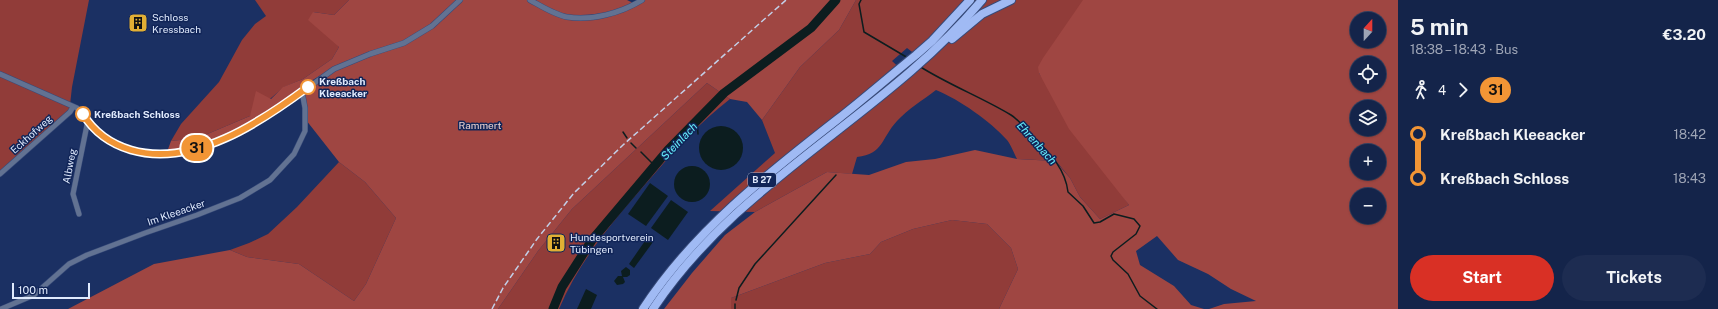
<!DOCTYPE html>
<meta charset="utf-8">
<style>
:root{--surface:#14244a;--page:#1d2c51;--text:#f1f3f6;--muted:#9da4b5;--line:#334162;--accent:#d93025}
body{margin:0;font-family:"Public Sans",sans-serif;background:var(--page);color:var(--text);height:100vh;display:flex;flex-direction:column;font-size:15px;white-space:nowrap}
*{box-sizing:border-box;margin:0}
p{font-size:13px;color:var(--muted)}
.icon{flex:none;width:22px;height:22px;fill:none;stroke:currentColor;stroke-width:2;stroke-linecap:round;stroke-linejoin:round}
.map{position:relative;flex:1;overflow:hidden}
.drawer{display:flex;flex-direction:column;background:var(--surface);width:320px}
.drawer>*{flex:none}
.badge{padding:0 8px;border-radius:13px;font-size:14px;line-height:26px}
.needle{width:26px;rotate:21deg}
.tools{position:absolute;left:1350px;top:12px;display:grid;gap:8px}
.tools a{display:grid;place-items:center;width:36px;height:36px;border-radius:50%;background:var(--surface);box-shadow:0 1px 3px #0004,0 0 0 1px var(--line);font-size:20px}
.scale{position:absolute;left:12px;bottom:10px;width:78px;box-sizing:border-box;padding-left:4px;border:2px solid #e0eafd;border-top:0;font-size:11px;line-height:14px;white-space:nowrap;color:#e0eafd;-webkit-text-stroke:3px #112558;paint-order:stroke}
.map>.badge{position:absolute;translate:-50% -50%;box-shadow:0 0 0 2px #fff}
.legs{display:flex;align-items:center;gap:6px;height:44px;padding:0 12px;font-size:13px}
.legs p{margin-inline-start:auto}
.overview{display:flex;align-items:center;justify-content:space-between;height:68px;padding:0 12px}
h1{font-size:22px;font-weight:700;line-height:30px}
.primary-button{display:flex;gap:8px;margin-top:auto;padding:8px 12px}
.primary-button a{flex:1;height:46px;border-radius:24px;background:var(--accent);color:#fff;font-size:16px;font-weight:700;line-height:46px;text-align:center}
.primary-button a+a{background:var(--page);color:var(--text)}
ul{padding:0 12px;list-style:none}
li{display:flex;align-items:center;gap:14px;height:44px;font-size:15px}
li i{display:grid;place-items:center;width:6px;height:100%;margin:0 5px;background:currentColor}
li i::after{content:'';width:10px;height:10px;margin:-5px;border:3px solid;border-radius:50%;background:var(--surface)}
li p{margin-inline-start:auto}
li:first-child i{background:linear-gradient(#0000 50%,currentColor 0)}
li:last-child i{background:linear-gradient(currentColor 50%,#0000 0)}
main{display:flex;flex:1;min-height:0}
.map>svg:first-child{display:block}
</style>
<main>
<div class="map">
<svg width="1398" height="309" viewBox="0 0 1398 309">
<rect width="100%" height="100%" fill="#1b3063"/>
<g fill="#913c39" fill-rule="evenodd">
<polygon points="0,0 89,0 72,87 70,105 73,107 0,174"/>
<polygon points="255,0 349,0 334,15 313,12 339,47 332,59 303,79 284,87 250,116 198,138 171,141 181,124 219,82 242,40 255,24 266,16"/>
<path d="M856 0H1084L1039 73 1129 205 1100 219 1080 197 1070 178 1056 161 1017 159C1014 153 1011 145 1007 140 990 121 960 100 936 90 923 100 908 109 897 121 881 138 884 154 857 157L852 174 827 172 755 212 710 211 775 153 762 120 800 67 839 30ZM907 48 925 62 907 75 892 61Z"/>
<path d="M707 83 730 99C700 122 674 151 649 180 614 220 580 259 559 309H498L538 251 572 209Z"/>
<polygon points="339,162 365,182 396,218 366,284 354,301 299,264 247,257 230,250 249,243 268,234 297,207"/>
<polygon points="952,220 987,224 1011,248 1018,269 999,309 731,309 731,298 825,263 870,254 881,242 913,229"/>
</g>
<g fill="#9f4642" fill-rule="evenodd">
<path d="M349 0H627L635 4 642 0H856L839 30 800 67 762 120 747 102 730 99 707 83 572 209 538 251 498 309H68L154 264 230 250 247 257 299 264 354 301 366 284 396 218 365 182 339 162 306 120 302 92 322 76 321 75C297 89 276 107 252 121 226 137 197 148 167 152L171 141 198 138 250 116 256 91 271 99 283 87 303 79 332 59 339 47 308 20 313 12 334 15Z"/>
<path d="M1083 0H1398V309H1209L1224 304 1256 301 1231 289 1208 274 1178 260 1157 236 1136 251 1140 265 1174 286 1191 305 1204 309H999L1018 269 1011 248 987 224 952 220 913 229 881 242 870 254 825 263 731 298V309H664L692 273 725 235 755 212 827 172 869 175 906 162 935 159 975 150 1017 159 1055 161 1070 178 1080 197 1100 219 1129 205 1069 129 1039 73 1038 67 1043 58ZM1357 19H1379V41H1357ZM1357 63H1379V85H1357ZM1357 107H1379V129H1357ZM1357 151H1379V173H1357ZM1357 195H1379V217H1357Z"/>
</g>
<g fill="#0c1d1f">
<circle cx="721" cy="148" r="22"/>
<circle cx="692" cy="184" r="18"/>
<polygon points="650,183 668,196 646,226 628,214"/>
<polygon points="671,200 688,212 668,240 651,228"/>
<polygon points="647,238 653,242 634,268 629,264"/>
<polygon points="626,267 630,270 630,275 627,277 623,277 625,282 623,284 617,285 614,281 618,276 622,276 621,271"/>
<polygon points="586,289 597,295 591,309 577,309"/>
</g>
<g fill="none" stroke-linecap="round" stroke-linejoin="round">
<g stroke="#0c1d1f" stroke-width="1.5">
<polyline points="861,0 859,4 864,32 908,58"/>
<path d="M919 66C949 85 981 97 1011 115 1018 119 1023 127 1029 132 1046 150 1065 166 1068 192L1083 206 1094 223 1100 222 1114 214 1134 219 1140 226 1136 234 1113 252 1111 256 1113 260 1128 274 1140 296 1157 309"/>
<polyline points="697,121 698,134"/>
<polyline points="623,132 627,138"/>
<polyline points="631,143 636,148"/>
<polyline points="641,152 655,166"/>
<polyline points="736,300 739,288 755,264 836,175"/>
<polyline points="735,309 735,304"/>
</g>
<polyline stroke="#0c1d1f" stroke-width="9" points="553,309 562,287 592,240 668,150 724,93 811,28 836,0"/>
<defs>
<g id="minor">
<path d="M530 0C541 6 555 15 567 17 592 21 621 13 642 0"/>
<polyline points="0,74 77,108 94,130 111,142 124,148 152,154 184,152 236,134 302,92 334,69 370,54 404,43 432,26 460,0"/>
<polyline points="0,174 70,112 73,107"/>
<polyline points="79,214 73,194 87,125 89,123"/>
<polyline points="1,309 34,295 69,264 87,255 145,233 197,215 240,198 270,180 294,154 305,131 305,108 302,92"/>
</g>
<g id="trunk">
<polyline points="952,39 982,14 1011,0"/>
<path d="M643 309C693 232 766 175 838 119 865 98 890 76 916 55L932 41 970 0"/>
<path d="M653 309C738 180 885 116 982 0"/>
</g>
</defs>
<use href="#minor" stroke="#374a79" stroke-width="6"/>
<use href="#trunk" stroke="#374a79" stroke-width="10"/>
<use href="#minor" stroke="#627292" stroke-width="5"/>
<use href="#trunk" stroke="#a0baf4" stroke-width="8"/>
<polyline stroke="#c3cfe7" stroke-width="1.5" stroke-dasharray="6 3" stroke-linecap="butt" points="492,309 503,288 537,239 574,193 623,145 786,0"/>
</g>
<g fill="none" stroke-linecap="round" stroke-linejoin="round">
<defs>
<path id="line-1" d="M83 114C94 132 111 144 131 150 193 168 261 122 308 87"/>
</defs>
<use href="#line-1" stroke="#fff" stroke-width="9"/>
<use href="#line-1" stroke="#f29535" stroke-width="6"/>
</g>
<defs>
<symbol id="building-square" viewBox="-11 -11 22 22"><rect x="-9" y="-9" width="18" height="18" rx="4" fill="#e2af34" stroke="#112558"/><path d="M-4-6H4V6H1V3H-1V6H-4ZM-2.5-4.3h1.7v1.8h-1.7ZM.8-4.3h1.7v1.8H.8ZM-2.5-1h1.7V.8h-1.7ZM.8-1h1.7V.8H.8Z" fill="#111"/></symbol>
</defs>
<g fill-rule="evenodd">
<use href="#building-square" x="127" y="12" width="22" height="22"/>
<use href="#building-square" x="545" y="232" width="22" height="22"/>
</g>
<g fill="#fff" stroke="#f29535" stroke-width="2">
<circle cx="308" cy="87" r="7"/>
<circle cx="83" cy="114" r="7"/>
</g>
<g text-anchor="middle" stroke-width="3" stroke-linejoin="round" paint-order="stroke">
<rect fill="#112558" stroke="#a2afcc" stroke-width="1" x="748" y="173" width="28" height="14" rx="3"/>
<g font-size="9" font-weight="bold" fill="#e0eafd">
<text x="762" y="183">B 27</text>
</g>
<g font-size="10" fill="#e0eafd" stroke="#112558" text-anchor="start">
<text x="152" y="21">Schloss<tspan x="152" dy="12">Kressbach</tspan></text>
<text x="570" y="241">Hundesportverein<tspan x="570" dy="12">Tübingen</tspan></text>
</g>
<g font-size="10" font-weight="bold" fill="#e0eafd" stroke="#112558" text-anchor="start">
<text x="319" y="85">Kreßbach<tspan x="319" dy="12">Kleeacker</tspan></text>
<text x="94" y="118">Kreßbach Schloss</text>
</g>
<g font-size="10" fill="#efd4d1" stroke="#112558">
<text x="480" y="129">Rammert</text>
</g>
<g font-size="10" fill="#e0eafd" stroke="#112558">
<text transform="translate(31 134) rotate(-42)" y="4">Eckhofweg</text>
<text transform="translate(69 166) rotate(-79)" y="4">Albweg</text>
<text transform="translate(176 212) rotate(-19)" y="4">Im Kleeacker</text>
</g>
<g font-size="11" font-style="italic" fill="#67f0fe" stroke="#112558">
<text transform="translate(679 141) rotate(-46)" y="4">Steinlach</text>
<text transform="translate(1037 143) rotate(48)" y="4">Ehrenbach</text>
</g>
</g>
</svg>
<div class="tools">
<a><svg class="needle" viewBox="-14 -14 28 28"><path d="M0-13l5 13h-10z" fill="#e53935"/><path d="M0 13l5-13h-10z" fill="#9da4b5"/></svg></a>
<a><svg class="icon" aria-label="locate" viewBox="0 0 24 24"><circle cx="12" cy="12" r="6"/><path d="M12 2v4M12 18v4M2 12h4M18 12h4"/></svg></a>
<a><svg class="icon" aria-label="layers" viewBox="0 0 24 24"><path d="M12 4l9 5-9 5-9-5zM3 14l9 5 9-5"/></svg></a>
<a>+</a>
<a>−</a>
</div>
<div class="scale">100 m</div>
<b class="badge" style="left:197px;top:148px;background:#f29535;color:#111">31</b>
</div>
<section class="drawer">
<div class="overview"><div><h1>5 min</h1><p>18:38 – 18:43 · Bus</p></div><b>€3.20</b></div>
<div class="legs"><svg class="icon" aria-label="walk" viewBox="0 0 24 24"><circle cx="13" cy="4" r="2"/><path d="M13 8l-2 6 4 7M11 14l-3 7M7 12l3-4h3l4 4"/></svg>4<svg class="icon" aria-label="forward" viewBox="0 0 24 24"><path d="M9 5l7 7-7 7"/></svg><b class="badge" style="background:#f29535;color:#111">31</b></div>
<ul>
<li><i style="color:#f29535"></i><b>Kreßbach Kleeacker</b><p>18:42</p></li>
<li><i style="color:#f29535"></i><b>Kreßbach Schloss</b><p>18:43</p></li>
</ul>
<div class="primary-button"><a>Start</a><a>Tickets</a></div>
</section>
</main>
